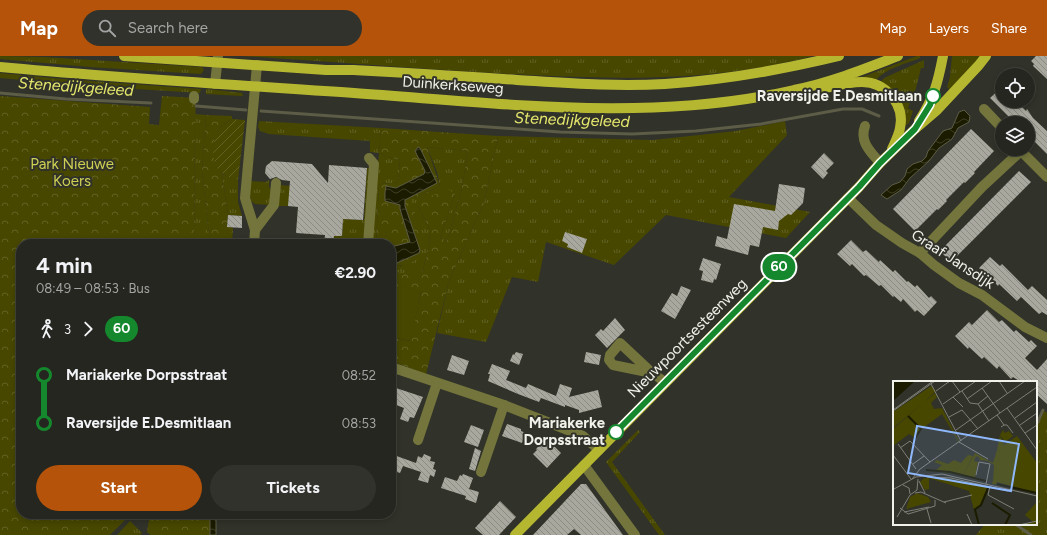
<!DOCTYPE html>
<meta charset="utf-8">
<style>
:root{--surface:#25261f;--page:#31322c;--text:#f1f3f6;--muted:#a3a5a4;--line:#42433d;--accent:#b45309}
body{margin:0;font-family:Figtree,sans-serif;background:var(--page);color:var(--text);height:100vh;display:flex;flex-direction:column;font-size:15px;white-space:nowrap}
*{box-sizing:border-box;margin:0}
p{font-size:13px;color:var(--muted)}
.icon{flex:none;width:22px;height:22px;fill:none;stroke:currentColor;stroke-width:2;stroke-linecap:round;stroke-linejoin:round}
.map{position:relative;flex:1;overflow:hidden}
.drawer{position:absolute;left:16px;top:183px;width:380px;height:280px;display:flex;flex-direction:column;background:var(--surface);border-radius:16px;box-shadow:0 2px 6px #0003,0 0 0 1px var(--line)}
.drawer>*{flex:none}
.badge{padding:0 8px;border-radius:13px;font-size:14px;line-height:26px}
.controls{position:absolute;left:995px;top:12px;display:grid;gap:8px}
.controls a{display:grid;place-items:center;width:40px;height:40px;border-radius:50%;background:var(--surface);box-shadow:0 2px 6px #0003,0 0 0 1px var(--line);font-size:20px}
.map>.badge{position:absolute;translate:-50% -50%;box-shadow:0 0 0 2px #fff}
.legs{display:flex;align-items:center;gap:6px;height:44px;padding:0 20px;font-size:13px}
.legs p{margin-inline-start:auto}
.headline{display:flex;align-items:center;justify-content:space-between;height:68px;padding:0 20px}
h1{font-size:22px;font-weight:700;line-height:30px}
.action{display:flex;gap:8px;margin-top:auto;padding:8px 20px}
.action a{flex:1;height:46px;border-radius:24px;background:var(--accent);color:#fff;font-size:16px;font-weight:700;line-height:46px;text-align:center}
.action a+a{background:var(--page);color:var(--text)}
ul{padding:0 20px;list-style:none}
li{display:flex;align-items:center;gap:14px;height:48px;font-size:15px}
li i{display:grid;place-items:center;width:6px;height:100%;margin:0 5px;background:currentColor}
li i::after{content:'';width:10px;height:10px;margin:-5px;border:3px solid;border-radius:50%;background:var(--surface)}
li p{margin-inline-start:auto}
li:first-child i{background:linear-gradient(#0000 50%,currentColor 0)}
li:last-child i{background:linear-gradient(currentColor 50%,#0000 0)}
header{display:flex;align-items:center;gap:24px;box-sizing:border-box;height:56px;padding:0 20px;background:var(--accent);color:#fff}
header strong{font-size:19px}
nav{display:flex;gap:22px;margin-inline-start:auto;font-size:14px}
.search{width:280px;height:36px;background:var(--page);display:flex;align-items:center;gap:10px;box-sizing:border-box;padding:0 14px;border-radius:22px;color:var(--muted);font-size:15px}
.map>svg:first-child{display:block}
</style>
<header>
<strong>Map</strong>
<div class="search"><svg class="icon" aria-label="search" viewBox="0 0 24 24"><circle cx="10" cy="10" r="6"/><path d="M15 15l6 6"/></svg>Search here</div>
<nav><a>Map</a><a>Layers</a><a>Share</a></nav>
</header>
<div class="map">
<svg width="1047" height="479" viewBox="0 0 1047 479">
<defs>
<pattern id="grass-tufts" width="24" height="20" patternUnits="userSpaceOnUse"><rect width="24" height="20" fill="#474700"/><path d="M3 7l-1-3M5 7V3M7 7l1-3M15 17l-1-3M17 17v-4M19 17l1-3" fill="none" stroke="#626225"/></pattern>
<pattern id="forest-crowns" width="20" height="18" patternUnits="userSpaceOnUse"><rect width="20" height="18" fill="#474700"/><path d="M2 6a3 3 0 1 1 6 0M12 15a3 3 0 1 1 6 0" fill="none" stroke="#626225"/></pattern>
<pattern id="garden-furrows" width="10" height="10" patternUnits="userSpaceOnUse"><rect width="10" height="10" fill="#474700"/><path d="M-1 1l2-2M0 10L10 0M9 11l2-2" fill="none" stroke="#626225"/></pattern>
<pattern id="water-waves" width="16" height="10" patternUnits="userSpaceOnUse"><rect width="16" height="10" fill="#1b1b00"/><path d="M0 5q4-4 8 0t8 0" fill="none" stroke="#3d3d25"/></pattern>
<pattern id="building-back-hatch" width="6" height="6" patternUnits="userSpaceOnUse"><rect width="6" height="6" fill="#a8a89e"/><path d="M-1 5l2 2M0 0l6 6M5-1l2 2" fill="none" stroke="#8c8c84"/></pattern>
</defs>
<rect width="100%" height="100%" fill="#313229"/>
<g fill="url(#grass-tufts)">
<polygon points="0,0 44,1 202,11 204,14 201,18 89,11 0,3"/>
<path d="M242 0H812C708 28 598 23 493 17 409 12 326 5 242 0Z"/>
<path d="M917 0H920V2C905 8 886 12 875 25L862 21Z"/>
<polygon points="952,0 981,0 950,34 947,31 950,21"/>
<polygon points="924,4 924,12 921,12 916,32 908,52 913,55 909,67 904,71 880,27 884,22"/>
<polygon points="0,17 63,23 201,33 200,37 88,30 0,22"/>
<polygon points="206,33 242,37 243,40 206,38"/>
<polygon points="195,58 206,59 202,115 210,188 194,188"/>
<path d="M259 65 381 72 379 97 385 100 400 104 398 126C391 128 386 126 379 129L376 188H372L379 97 370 96V85L269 78 260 75 258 71Z"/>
<polygon points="785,65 787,79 729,141 810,156 786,182 666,159 614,209 546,186 538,226 512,221 486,286 437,277 449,225 484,147 498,80 653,84 736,75"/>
<polygon points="427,91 468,95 461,136 447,185 440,182 455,138 418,150 430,174 429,191 422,217 400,217 391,215 391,210 402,210 412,143 440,130 437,116"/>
<polygon points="367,112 370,113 365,188 333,188 334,180 342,180 343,163 364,164"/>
<polygon points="222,118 238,124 238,146 242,160 228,159"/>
<polygon points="269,124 269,131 272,135 270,149 255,148 251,145 250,140 250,125 266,126"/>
<polygon points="279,129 291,130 289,150 277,150"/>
<polygon points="1043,354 1047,357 1047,479 976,479 985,468 1036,468 1036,370"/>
<polygon points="638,374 640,376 612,406 665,479 659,479 606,406"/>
<polygon points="130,465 142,477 140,479 117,479"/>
</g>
<g fill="url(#forest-crowns)">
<polygon points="0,40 150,51 149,68 159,69 162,40 196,42 195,69 194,188 21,188 21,458 131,458 110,479 0,479"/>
<polygon points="206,59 232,60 232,63 217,73 215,107 222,118 228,159 227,170 233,172 232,188 210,188 202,115"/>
<path d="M381 72 498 80 484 147 449 225 426 318 391 305V281L410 285 421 236 391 229V215L400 217H422L429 191 430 174 418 150 421 144 448 133 455 138 440 182 447 185 461 136 468 95 427 91 440 130 412 143V147C420 175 436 211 391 210V188H376L379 129C386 126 391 128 398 126L400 104 385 100 379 97Z"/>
<polygon points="150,458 210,458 210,479 150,479 147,476"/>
</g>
<path fill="url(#garden-furrows)" d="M232 63 245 64 238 124C233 122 227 121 223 118 209 108 213 86 217 73Z"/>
<polygon fill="#474700" points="391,229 421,235 411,285 391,281"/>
<g fill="url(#water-waves)" stroke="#5c5c47">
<polygon points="964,54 970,60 969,66 958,72 952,83 939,92 929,105 910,122 901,134 887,143 881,139 892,129 900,126 905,120 907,113 913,108 922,105 926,101 928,95 943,75 952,72 959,56"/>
<polygon points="418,91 420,92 437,127 405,144 405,150 420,194 419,197 397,207 391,206 391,191 410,186 400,153 400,149 385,145 385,136 386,130 396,132 424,118 425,115 415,95"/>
<rect x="210" y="458" width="6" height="21"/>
</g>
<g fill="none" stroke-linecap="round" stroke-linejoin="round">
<g stroke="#5c5c47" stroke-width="3">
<polyline points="0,37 66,43 151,47"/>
<polyline points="196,50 246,54"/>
<polyline points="261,55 560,76 632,78 696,75 761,68 843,53 862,53 879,60"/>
<polyline points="1036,370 1043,354"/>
<polyline points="1015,468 1031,479"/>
</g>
</g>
<g fill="url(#building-back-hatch)">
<polygon points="1036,0 1047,0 1047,23 1033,10 1034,8 1031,5"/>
<polygon points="1002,31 1002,45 1016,45 1026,55 1027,53 1033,62 1047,75 1047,98 1028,79 1028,67 1015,67 990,42"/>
<polygon points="971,73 994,95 974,116 975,117 965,127 964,126 946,144 947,145 938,154 937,153 915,175 893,153"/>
<polygon points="824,97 834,107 826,115 828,117 823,123 811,111"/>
<polygon points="272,105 312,108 328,127 329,109 367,112 363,164 343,163 342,180 334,180 333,188 324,188 325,179 296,177 298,151 288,150 290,125 282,124 276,121 270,123 265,117 266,110"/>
<polygon points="1019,115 1031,126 951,206 940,195"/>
<polygon points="779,128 805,132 803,147 791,159 788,158 779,165 778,174 763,171 759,191 750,189 748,199 715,190 717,180 727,183 734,148 775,155"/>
<polygon points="228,159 242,160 242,172 227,171"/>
<polygon points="565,176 587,183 582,197 567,191 568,188 562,185"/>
<polygon points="851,184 863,196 866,194 879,206 880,204 893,216 895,214 907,226 908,225 915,231 917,229 929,242 931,240 937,246 924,260 917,254 915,256 903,243 901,246 894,240 893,241 881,229 879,230 866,219 864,220 852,208 850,210 837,198"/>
<polygon points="990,201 1000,210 1002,208 1028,234 1032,230 1047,244 1047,259 1042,256 1039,258 1021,241 1017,245 999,228 998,230 979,212"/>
<polygon points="703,202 721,208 716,224 714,223 713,227 701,224 703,215 699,214"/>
<polygon points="681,230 691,234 675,263 661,255 672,237 677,240"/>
<polygon points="987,254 999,266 1002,264 1014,276 1016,274 1029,286 1031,284 1037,290 1025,302 1037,314 1047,303 1047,348 1036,338 1036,326 1021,326 1013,321 1011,323 999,310 997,313 984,301 982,303 969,291 968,293 955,280 969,266 972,269"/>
<polygon points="615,262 625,274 607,292 595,279 601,273 603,275"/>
<polygon points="516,296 523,298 519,309 510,305 513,298 514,299"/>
<polygon points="586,296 601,299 599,309 584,306"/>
<polygon points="452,299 469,305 464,319 447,314"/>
<polygon points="492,308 510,315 506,324 526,332 528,328 556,340 560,328 572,332 569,341 598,334 602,351 579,357 579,354 565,349 565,351 541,342 539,346 518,338 488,325 490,318 488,318"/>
<polygon points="393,331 423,341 414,362 410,361 408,366 400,363 404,352 391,347 391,337"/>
<polygon points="507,368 521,373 521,375 526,377 522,387 502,380"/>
<polygon points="471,369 484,374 478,391 464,386"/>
<polygon points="546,382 561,397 547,412 533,398 537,394 536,393"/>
<polygon points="475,392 481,395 475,415 469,413"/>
<polygon points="391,398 416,407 418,400 422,402 424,398 431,401 430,405 435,406 433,413 436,414 434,421 430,419 428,427 418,424 421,416 403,410 400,417 391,414"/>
<polygon points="463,418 473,422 469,433 479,436 476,447 465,443 466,440 441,432 445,421 457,425 460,419 462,420"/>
<polygon points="581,428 586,428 623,479 581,479 574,473 567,479 533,479"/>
<polygon points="500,445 516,461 499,479 483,479 475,472"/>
</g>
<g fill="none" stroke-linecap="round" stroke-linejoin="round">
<g stroke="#73753c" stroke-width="10">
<polyline points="215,28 218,0"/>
<polyline points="194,43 194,40"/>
<polyline points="984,53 1002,72"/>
<path d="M865 70C859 86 871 96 880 107"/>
<polyline points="1019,93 1047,121"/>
<polyline points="848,142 876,169 902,187 920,197 934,209 959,227 982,239 1025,271 1047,282"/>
<polyline points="255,174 274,149 276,127"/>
<polyline points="254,188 255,174 245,142 257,9"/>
<polyline points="368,188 374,108 369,102"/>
<polyline points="920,197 982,131 1021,95"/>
<polyline points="391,311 504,349 583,380 599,394"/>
<polyline points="652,317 613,309 609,304 610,299 620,287 652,317 665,326"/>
<polyline points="418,384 437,327"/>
<polyline points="584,409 635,479"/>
<polyline points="481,416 504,349"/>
</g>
<g stroke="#b6b731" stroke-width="10">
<path d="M124 0 326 14H354C408 17 463 20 517 24 566 27 616 31 665 28 724 24 781 14 839 0"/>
<path d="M0 11C118 22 236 29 354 37 500 47 650 67 794 34 830 27 864 13 898 0"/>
<path d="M822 33C835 30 848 26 862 26 886 26 905 49 900 72 899 79 895 86 892 93"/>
<path d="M919 65C934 42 938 26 943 0"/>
<polyline points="515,479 859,131 880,107 915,73 936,55 979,9 986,0"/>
</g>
</g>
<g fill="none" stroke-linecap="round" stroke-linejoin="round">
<defs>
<polyline id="line-1" points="616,376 859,131 880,107 915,73 930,49 933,40"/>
</defs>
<use href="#line-1" stroke="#fff" stroke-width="9"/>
<use href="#line-1" stroke="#15882e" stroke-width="6"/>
</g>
<g fill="#fff" stroke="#15882e" stroke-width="2">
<circle cx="933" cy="40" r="7"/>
<circle cx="616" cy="376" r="7"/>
</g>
<g text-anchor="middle" stroke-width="4" stroke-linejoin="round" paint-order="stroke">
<g font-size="15" fill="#f2f2ec" stroke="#313229">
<text transform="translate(453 29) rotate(4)" y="5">Duinkerkseweg</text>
<text transform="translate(953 203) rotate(33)" y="5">Graaf Jansdijk</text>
<text transform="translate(687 282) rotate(-45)" y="5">Nieuwpoortsesteenweg</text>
</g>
<g font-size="15" font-weight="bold" fill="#f2f2ec" stroke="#313229" text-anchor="end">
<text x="922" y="45">Raversijde E.Desmitlaan</text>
<text x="605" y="372">Mariakerke<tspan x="605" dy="17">Dorpsstraat</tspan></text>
</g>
<g font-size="15" fill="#ced053" stroke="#313229">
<text x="72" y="113">Park Nieuwe<tspan x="72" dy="17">Koers</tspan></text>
</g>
<g font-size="16" font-style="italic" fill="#e6e86d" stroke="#313229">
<text transform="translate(76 30) rotate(4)" y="6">Stenedijkgeleed</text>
<text transform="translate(572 63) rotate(2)" y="6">Stenedijkgeleed</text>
</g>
</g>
<g transform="translate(893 325)">
<rect width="144" height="144" fill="#313229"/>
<path d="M38 5 43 10 31 21 42 12 44 16 38 22 41 28 49 27 66 60 62 62 65 60 49 33 30 47 22 57 16 53 0 65V48L30 22 0 47V31ZM104 69 109 70 100 101 101 84 82 72 100 82ZM75 74 80 75 70 94 42 90 49 84 41 81 44 79 55 83 61 79 68 82ZM48 96 95 106 87 124 81 129 76 110 36 97V108L32 109 27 101 31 97ZM24 112 35 116 38 121 13 128 17 116ZM144 121V144H130L140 141 132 134Z" fill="#474700"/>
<path d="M107 54 111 64 124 55 144 82V112L104 101 103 103H99L108 70 104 69ZM82 72 95 80 86 79 87 77 83 75 81 80 85 81 82 96 70 94Z" fill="#474700"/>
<path d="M110 49 112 52 116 50 120 55 112 61 107 54Z" fill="#474700"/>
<path d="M0 0H22L0 20Z" fill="#1b1b00"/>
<path fill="none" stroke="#1b1b00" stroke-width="2" d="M15 35 28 48 22 57M33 89 57 91 93 100M104 103 144 112M99 122 117 134 112 144M81 129 88 124 95 107M82 129 86 144"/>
<path fill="none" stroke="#7e7f77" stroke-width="1" d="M59 0 67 11M106 0 114 12M38 3 68 60M89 7 107 32M43 10 57 0M69 10 77 22 85 23 96 40M60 16 70 26M74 18 99 0M50 23 83 0M85 23 95 15M114 27 144 69M0 29 40 0M69 29 85 48M0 30 42 0M104 34 111 44 108 46M56 36 69 29M122 37 144 21M111 44H114L120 52M127 44 144 32M63 49 132 0M132 52 144 44M66 61 95 78M5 63 23 88M7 67 17 60 37 81M0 74 18 98M20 83 31 75M83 94 86 81 97 83 93 103M34 96 58 97 115 110M19 98 27 88 144 6M26 100 32 112M10 104 16 107 17 113M97 105 95 114 121 128M1 108 23 96 49 93 144 115M22 112 28 111 53 122M51 121 79 114M7 127 15 133 42 125V119M34 128 38 142M11 131 36 126M74 133 79 144M4 136 17 114 24 109 25 98M126 144 144 140"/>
<path fill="#8fb8fd" fill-opacity="0.15" stroke="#8fb8fd" stroke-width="2" d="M24 45 126 63 118 110 15 92Z"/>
<rect width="144" height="144" fill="none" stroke="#f2f2ec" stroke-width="2"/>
</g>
</svg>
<div class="controls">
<a><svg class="icon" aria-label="locate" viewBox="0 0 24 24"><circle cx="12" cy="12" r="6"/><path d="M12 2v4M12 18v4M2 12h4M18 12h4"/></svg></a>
<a><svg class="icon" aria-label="layers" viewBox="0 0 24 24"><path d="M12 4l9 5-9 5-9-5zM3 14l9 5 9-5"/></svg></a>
</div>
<b class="badge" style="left:779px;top:211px;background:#15882e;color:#fff">60</b>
<section class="drawer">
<div class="headline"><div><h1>4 min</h1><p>08:49 – 08:53 · Bus</p></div><b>€2.90</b></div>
<div class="legs"><svg class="icon" aria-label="walk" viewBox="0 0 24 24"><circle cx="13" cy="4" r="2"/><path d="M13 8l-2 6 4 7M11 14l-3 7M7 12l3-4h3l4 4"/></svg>3<svg class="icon" aria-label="forward" viewBox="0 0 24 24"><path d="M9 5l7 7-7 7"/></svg><b class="badge" style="background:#15882e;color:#fff">60</b></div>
<ul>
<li><i style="color:#15882e"></i><b>Mariakerke Dorpsstraat</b><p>08:52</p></li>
<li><i style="color:#15882e"></i><b>Raversijde E.Desmitlaan</b><p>08:53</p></li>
</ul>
<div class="action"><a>Start</a><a>Tickets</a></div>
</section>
</div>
